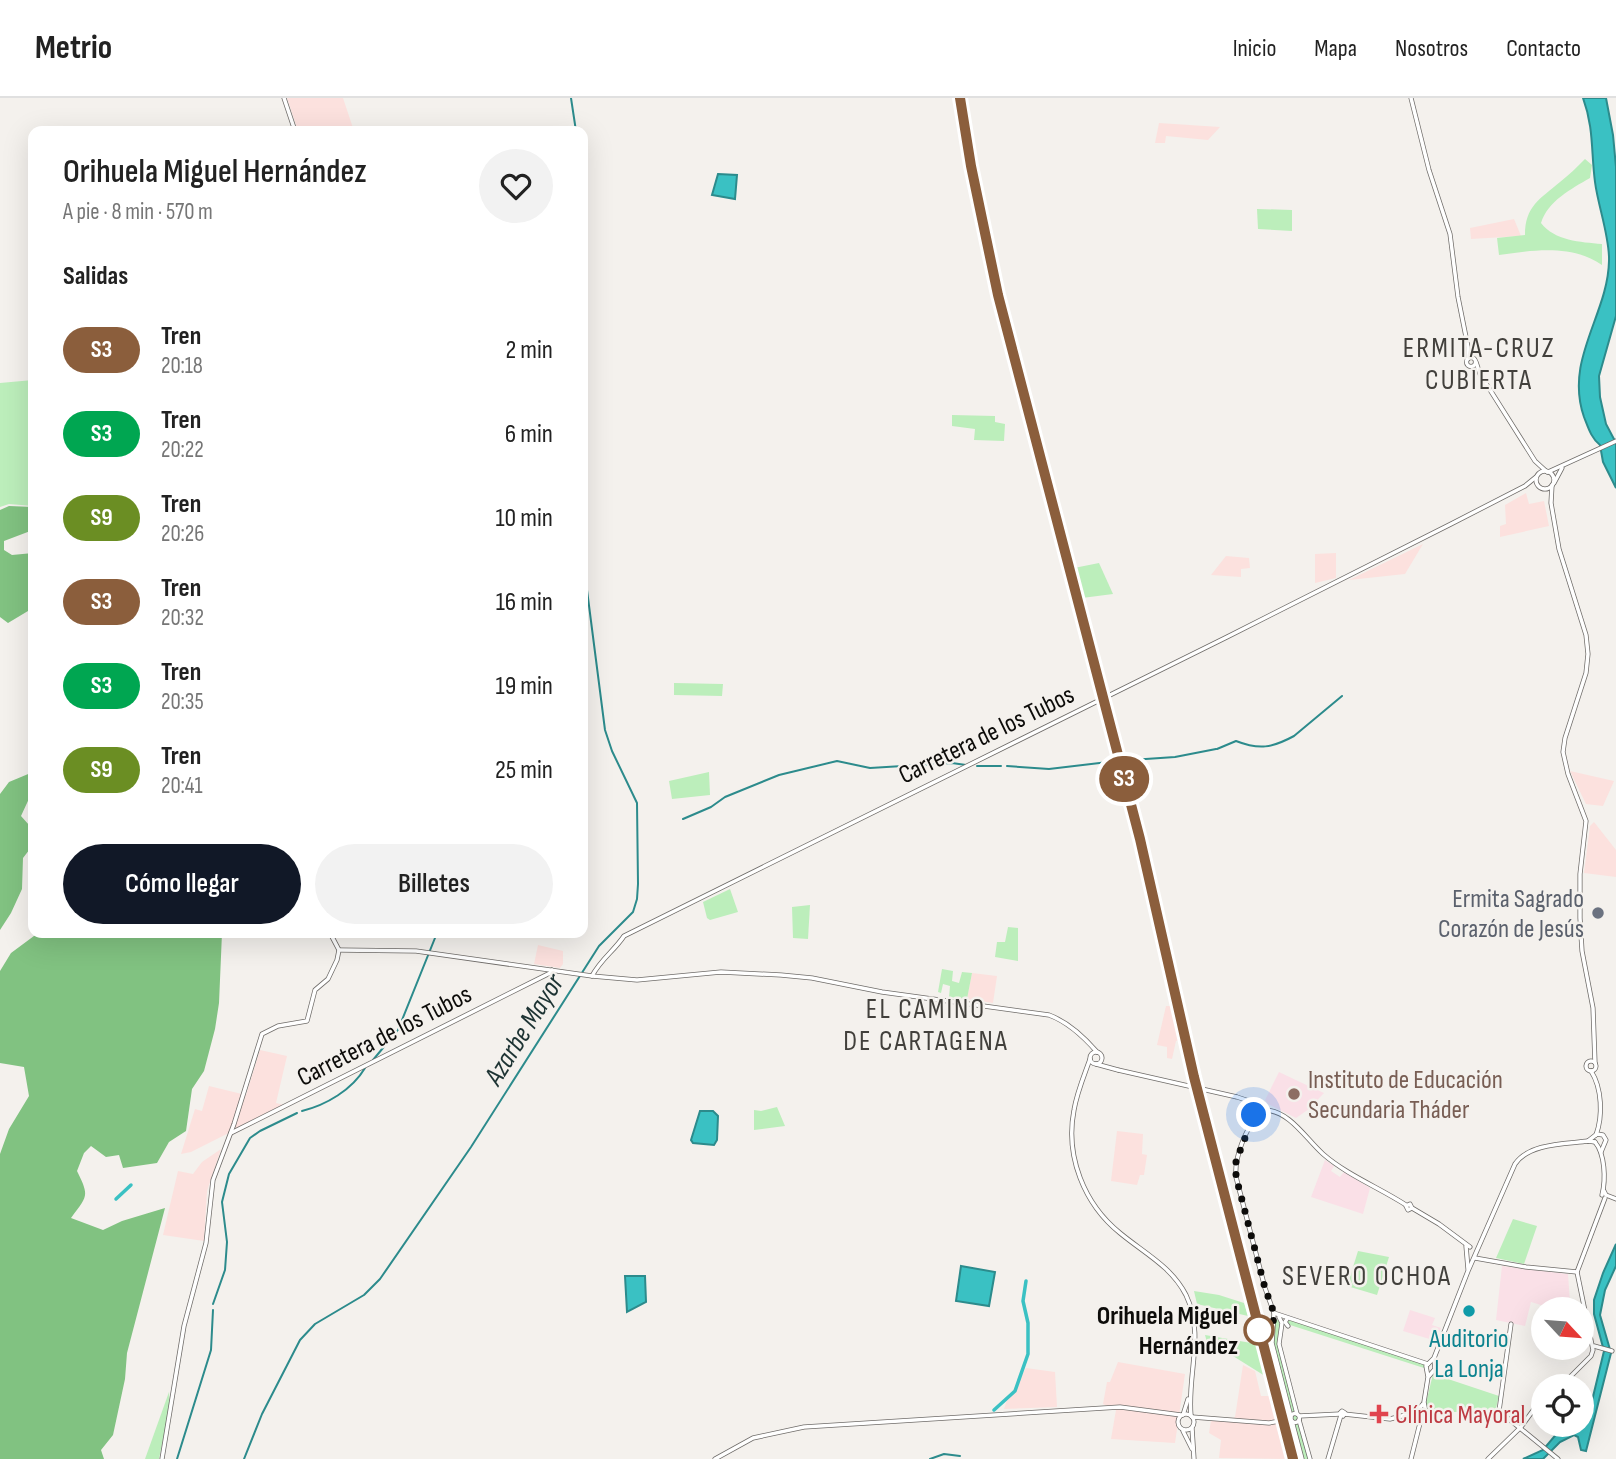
<!DOCTYPE html>
<html lang="es">
<meta charset="utf-8">
<style>
:root{--surface:#fff;--page:#f2f2f2;--text:#222;--muted:#767676;--line:#e0e0e0;--accent:#111827}
body{margin:0;font-family:"Sofia Sans Condensed",sans-serif;background:var(--page);color:var(--text);height:100vh;display:flex;flex-direction:column;font-size:26px;white-space:nowrap}
*{box-sizing:border-box;margin:0}
p{font-size:23px;color:var(--muted)}
.icon{flex:none;width:38px;height:38px;fill:none;stroke:currentColor;stroke-width:2;stroke-linecap:round;stroke-linejoin:round}
.map{position:relative;flex:1;overflow:hidden}
.panel{position:absolute;left:28px;top:28px;width:560px;height:812px;display:flex;flex-direction:column;background:var(--surface);border-radius:14px;box-shadow:0 7px 28px #0002}
.panel>*{flex:none}
.badge{padding:0 14px;border-radius:23px;font-size:24px;line-height:46px}
.needle{width:46px;rotate:116deg}
.controls{position:absolute;left:1531px;top:1199px;display:grid;gap:14px}
.controls a{display:grid;place-items:center;width:63px;height:63px;border-radius:50%;background:var(--surface);box-shadow:0 7px 28px #0002;font-size:35px}
.you{position:absolute;width:35px;height:35px;margin:-18px;border:5px solid #fff;border-radius:50%;background:#1a73e8;box-shadow:0 0 0 10px #1a73e833}
.map>.badge{position:absolute;translate:-50% -50%;box-shadow:0 0 0 4px #fff}
h2{padding:0 35px;font-size:26px;line-height:63px}
.round{display:grid;place-items:center;flex:none;width:74px;height:74px;border-radius:37px;background:var(--page)}
.headline{display:flex;align-items:center;justify-content:space-between;height:119px;padding:0 35px}
h1{font-size:33px;font-weight:600;line-height:52px}
.cta{display:flex;gap:14px;margin-top:auto;padding:14px 35px}
.cta a{flex:1;height:80px;border-radius:42px;background:var(--accent);color:#fff;font-size:28px;font-weight:600;line-height:80px;text-align:center}
.cta a+a{background:var(--page);color:var(--text)}
ul{padding:0;list-style:none}
li{display:flex;align-items:center;gap:21px;height:84px;padding:0 35px}
li div{flex:1}
li b{display:block;font-size:26px}
li em{font-style:normal}
li .badge{min-width:77px;font-weight:700;text-align:center}
header{display:flex;align-items:center;gap:42px;box-sizing:border-box;height:98px;padding:0 35px;background:var(--surface);border-bottom:2px solid var(--line)}
header strong{font-size:33px}
nav{display:flex;gap:38px;margin-inline-start:auto;font-size:24px}
.map>svg:first-child{display:block}
</style>
<header>
<strong>Metrio</strong>
<nav><a>Inicio</a><a>Mapa</a><a>Nosotros</a><a>Contacto</a></nav>
</header>
<div class="map">
<svg width="1616" height="1361" viewBox="0 0 1616 1361">
<rect width="100%" height="100%" fill="#f4f1ed"/>
<polygon fill="#ede4da" points="1263,1222 1298,1361 1288,1361 1252,1224"/>
<g fill="#fce1de">
<polygon points="287,0 343,0 354,33 298,33"/>
<polygon points="1159,25 1220,29 1208,42 1166,38 1165,45 1155,45"/>
<polygon points="1514,121 1521,138 1471,141 1470,130"/>
<polygon points="1526,395 1529,406 1544,403 1549,428 1500,439 1500,428 1506,426 1505,407"/>
<polygon points="1423,446 1405,476 1349,482"/>
<polygon points="1336,455 1336,480 1315,485 1315,456"/>
<polygon points="1226,458 1249,460 1250,470 1241,471 1241,479 1211,477"/>
<polygon points="1570,673 1614,683 1603,708 1586,706"/>
<polygon points="1594,724 1616,752 1616,779 1584,775 1590,728"/>
<polygon points="538,847 563,853 563,866 560,870 534,866"/>
<polygon points="972,875 997,878 993,905 967,901"/>
<polygon points="1166,908 1171,908 1179,942 1176,943 1172,961 1167,960 1167,949 1157,947"/>
<polygon points="260,952 287,958 276,1005 284,1007 191,1054 181,1056 195,1011 202,1013 209,988 246,997"/>
<polygon points="1117,1033 1143,1036 1142,1056 1147,1057 1144,1077 1140,1077 1137,1087 1111,1083"/>
<polygon points="221,1051 207,1093 204,1143 163,1137 178,1073 193,1076 202,1064"/>
<polygon points="1118,1264 1185,1276 1175,1345 1111,1341 1116,1312 1103,1306 1107,1284 1110,1284"/>
<polygon points="1243,1267 1255,1273 1261,1298 1269,1298 1288,1361 1219,1360 1221,1342 1209,1335 1211,1322 1227,1323 1235,1319"/>
<polygon points="1026,1270 1055,1274 1057,1309 1004,1311 1007,1302"/>
</g>
<g fill="#fae0e7">
<polygon points="1279,974 1300,984 1324,995 1309,1011 1296,1020 1268,1006 1265,1002"/>
<polygon points="1325,1062 1334,1068 1331,1073 1340,1079 1344,1074 1370,1090 1363,1116 1311,1099"/>
<polygon points="1502,1168 1568,1176 1570,1204 1561,1203 1559,1211 1554,1211 1531,1204 1525,1228 1496,1222"/>
<polygon points="1410,1212 1435,1220 1432,1227 1441,1230 1436,1243 1403,1233"/>
</g>
<g fill="#bceebb">
<path d="M1585 61 1592 67 1590 80C1571 91 1548 103 1541 125 1555 143 1580 144 1602 146V167C1572 146 1533 152 1499 157L1497 140 1525 137C1525 108 1540 101 1560 84 1569 77 1577 69 1585 61Z"/>
<polygon points="1257,111 1292,112 1292,133 1258,131"/>
<polygon points="33,282 33,408 9,406 0,409 0,285"/>
<polygon points="952,317 995,318 995,324 1005,326 1004,343 974,342 975,331 952,328"/>
<polygon points="1099,465 1113,496 1082,500 1074,470"/>
<polygon points="674,585 723,586 722,598 674,597"/>
<polygon points="709,674 710,697 672,701 669,683"/>
<polygon points="730,791 738,814 710,822 707,820 703,804"/>
<polygon points="810,807 808,841 793,840 792,809"/>
<polygon points="1008,829 1018,830 1018,863 995,859 997,844 1005,844"/>
<polygon points="942,871 953,873 952,883 959,885 962,874 972,875 967,901 949,899 950,888 943,886 941,895 938,894"/>
<polygon points="777,1009 785,1028 754,1032 754,1012 761,1013"/>
<polygon points="1513,1121 1537,1128 1524,1166 1496,1160"/>
<polygon points="1358,1153 1389,1159 1377,1197 1347,1188"/>
<polygon points="1194,1193 1219,1197 1244,1205 1248,1218 1197,1206"/>
<polygon points="1273,1222 1280,1222 1278,1241 1309,1361 1304,1361 1274,1246"/>
<polygon points="1289,1222 1425,1266 1425,1267 1424,1270 1287,1226 1286,1223"/>
<polygon points="1205,1237 1257,1246 1265,1278 1233,1258 1208,1248"/>
<polygon points="1433,1276 1499,1298 1495,1314 1429,1314 1425,1309"/>
<polygon points="169,1294 170,1308 159,1361 145,1361"/>
</g>
<g fill="#81c281">
<polygon points="9,408 33,409 33,432 4,443 4,452 12,457 33,455 33,510 8,525 0,519 0,412"/>
<polygon points="33,674 33,692 21,718 29,727 33,726 33,747 23,760 22,791 11,815 0,832 0,696 9,684"/>
<path d="M38 835H222L219 905 215 931 204 973 192 991 186 1033 169 1044 157 1065 123 1070 119 1057 106 1059 91 1048 84 1055 77 1073C90 1099 87 1098 71 1120L103 1132 122 1123 165 1110 127 1255 125 1281 113 1337 101 1352 104 1361H0V1056L9 1031 29 998 24 969 0 965V873L11 855Z"/>
</g>
<g fill="#3ac1c3" stroke="#2c8b8c" stroke-width="2">
<path d="M1583 0H1606L1613 37 1616 69V218L1599 278 1600 299 1606 326 1616 345V390L1603 364 1600 347C1591 340 1588 329 1584 319 1564 261 1608 217 1609 163 1610 140 1598 108 1595 84 1591 54 1594 30 1583 0Z"/>
<polygon points="718,76 737,77 735,101 712,97"/>
<polygon points="700,1013 713,1013 718,1018 717,1042 714,1047 693,1045 691,1042"/>
<polygon points="1616,1146 1616,1168 1605,1192 1600,1217 1611,1255 1586,1353 1581,1352 1578,1339 1574,1337 1560,1344 1543,1361 1523,1361 1543,1352 1564,1327 1582,1326 1582,1313 1588,1311 1591,1307 1604,1253 1594,1216 1594,1202 1603,1175"/>
<polygon points="961,1168 995,1174 989,1208 956,1203"/>
<polygon points="625,1178 645,1178 646,1204 627,1214"/>
</g>
<g fill="none" stroke-linecap="round" stroke-linejoin="round">
<g stroke="#2c8b8c" stroke-width="2">
<polyline points="571,0 576,33"/>
<polyline points="583,93 583,283"/>
<path d="M1217 651 1236 643C1259 652 1272 650 1294 638L1342 598"/>
<polyline points="977,668 1001,668"/>
<polyline points="1007,668 1049,671 1108,664 1118,659 1131,662 1175,659 1216,651"/>
<polyline points="683,721 711,709 725,699 779,677 837,663 870,670 952,665 966,667"/>
<polyline points="398,932 437,835"/>
<polyline points="373,962 397,933"/>
<path d="M302 1013C326 1007 352 992 365 970"/>
<polyline points="213,1206 225,1172 227,1144 222,1104 229,1076 250,1040 260,1033 297,1015"/>
<polyline points="177,1361 211,1252 213,1212"/>
<polyline points="244,1361 262,1316 300,1242 315,1226 364,1197 380,1181 471,1049 599,848 633,814 637,801 638,786 637,705 612,653 605,632 583,461"/>
<polyline points="930,1361 944,1356 960,1358"/>
</g>
<g stroke="#3ac1c3" stroke-width="3.5">
<polyline points="116,1101 131,1087"/>
<polyline points="994,1312 1015,1293 1028,1256 1028,1225 1023,1203 1026,1183"/>
</g>
<defs>
<g id="secondary">
<polyline points="284,0 295,33"/>
<polyline points="1411,0 1429,72 1450,136 1458,199 1468,249 1468,261"/>
<circle cx="1471" cy="264" r="4.5"/>
<polyline points="1476,264 1480,276 1535,363 1547,374"/>
<circle cx="1545" cy="382" r="9"/>
<polyline points="1548,374 1616,343"/>
<polyline points="1554,385 1562,370"/>
<polyline points="1552,387 1551,405 1559,451 1586,537 1588,556 1586,575 1565,640 1563,654 1568,676 1586,723 1580,776 1580,820 1582,853 1593,910 1595,965"/>
<path d="M339 852 416 853 592 878 637 882 721 874 781 877 812 880 882 894 1049 917C1068 924 1084 939 1097 954"/>
<path d="M592 878C601 861 614 853 624 838L1227 539 1451 426 1525 388 1536 379"/>
<circle cx="1096" cy="960" r="6"/>
<path d="M1090 961C1084 978 1077 994 1074 1012 1065 1058 1084 1106 1120 1135 1144 1155 1171 1168 1186 1197 1205 1237 1187 1276 1191 1318"/>
<circle cx="1591" cy="968" r="5"/>
<polyline points="1096,966 1118,972"/>
<path d="M1591 973C1602 990 1603 1018 1596 1037"/>
<polyline points="1237,999 1255,1005"/>
<circle cx="1259" cy="1010" r="6"/>
<path d="M1265 1012C1290 1013 1306 1041 1323 1056 1347 1077 1380 1090 1406 1107"/>
<path d="M1258 1016C1246 1031 1234 1059 1236 1079L1265 1190 1274 1215 1272 1245 1291 1319"/>
<polyline points="231,1035 550,875 552,872"/>
<polyline points="1588,1043 1597,1036 1603,1037 1606,1042 1601,1054"/>
<path d="M1595 1044C1605 1056 1606 1081 1602 1097"/>
<polyline points="1604,1093 1606,1097 1616,1101"/>
<polyline points="1412,1110 1410,1106 1406,1108 1408,1112 1412,1110 1439,1126 1470,1149"/>
<polyline points="1466,1148 1468,1171"/>
<polyline points="1475,1160 1526,1169 1577,1174"/>
<polyline points="1274,1215 1428,1266"/>
<polyline points="1279,1219 1282,1225 1279,1246 1297,1316"/>
<polyline points="1287,1221 1285,1224 1288,1228"/>
<polyline points="1511,1226 1499,1313 1558,1361"/>
<polyline points="1594,1248 1612,1253"/>
<polyline points="1429,1278 1435,1271 1434,1261"/>
<polyline points="1561,1288 1591,1258 1593,1252 1577,1174 1605,1100"/>
<polygon points="1342,1313 1345,1315 1343,1318 1340,1315"/>
<circle cx="1295" cy="1320" r="4.5"/>
<circle cx="1186" cy="1324" r="8"/>
<polyline points="1344,1316 1390,1321 1417,1314"/>
<polyline points="1183,1317 1188,1301"/>
<polyline points="1299,1318 1340,1316"/>
<polyline points="1192,1319 1269,1325 1291,1321"/>
<polyline points="1299,1322 1310,1361"/>
<polyline points="1420,1322 1417,1313 1423,1306"/>
<polyline points="1292,1323 1302,1361"/>
<polyline points="1192,1330 1194,1361"/>
<polyline points="1183,1333 1192,1351"/>
<polyline points="162,1361 184,1228 206,1145 213,1082 234,1026 262,936 278,928 307,923 315,892 328,881 337,862 339,852 330,835"/>
<polyline points="715,1361 753,1340 804,1329 1120,1309 1181,1317"/>
<polyline points="1328,1361 1341,1317"/>
<path d="M1411 1361 1420 1325 1426 1315 1424 1304 1428 1279 1426 1268 1434 1260 1468 1173 1515 1066C1529 1045 1566 1046 1588 1043L1595 1044"/>
<polyline points="1488,1361 1521,1329 1537,1307 1544,1305"/>
</g>
</defs>
<use href="#secondary" stroke="#6f6c69" stroke-width="5"/>
<use href="#secondary" stroke="#fff" stroke-width="3.5"/>
<polyline stroke="#5a5855" stroke-width="2" stroke-dasharray="14 7" stroke-linecap="butt" points="958,0 979,118 996,197 1138,741 1186,951 1232,1133"/>
<defs>
<polyline id="secondary-bridge" points="1118,972 1237,999"/>
</defs>
<use href="#secondary-bridge" stroke="#6f6c69" stroke-width="5" stroke-linecap="butt"/>
<use href="#secondary-bridge" stroke="#fff" stroke-width="3.5"/>
</g>
<g fill="none" stroke-linecap="round" stroke-linejoin="round">
<defs>
<polyline id="line" points="960,0 971,68 998,197 1140,741 1194,979 1293,1361"/>
</defs>
<use href="#line" stroke="#fff" stroke-width="16"/>
<use href="#line" stroke="#8b5e3c" stroke-width="10"/>
<polyline stroke="#0d0c0a" stroke-width="7" stroke-dasharray="0 12.6" points="1254,1017 1236,1063 1236,1079 1265,1190 1274,1215 1273,1226 1259,1232"/>
</g>
<circle fill="#6b7280" stroke="#f4f1ed" stroke-width="2.5" cx="1598" cy="815" r="7"/>
<circle fill="#8d6e63" stroke="#f4f1ed" stroke-width="2.5" cx="1294" cy="996" r="7"/>
<circle fill="#0f9aa8" stroke="#f4f1ed" stroke-width="2.5" cx="1469" cy="1213" r="7"/>
<circle fill="#fff" stroke="#8b5e3c" stroke-width="3.5" cx="1259" cy="1232" r="14"/>
<path fill="#e0444e" stroke="#f4f1ed" stroke-width="2.5" d="M1375.5 1305.5h7v7h7v7h-7v7h-7v-7h-7v-7h7z"/>
<g text-anchor="middle" stroke-width="5" stroke-linejoin="round" paint-order="stroke">
<g font-size="26" fill="#0d0c0a" stroke="#f4f1ed">
<text transform="translate(986 636) rotate(-26)" y="9">Carretera de los Tubos</text>
<text transform="translate(384 937) rotate(-27)" y="9">Carretera de los Tubos</text>
</g>
<g font-size="26" fill="#5b616d" stroke="#f4f1ed" text-anchor="end">
<text x="1584" y="809">Ermita Sagrado<tspan x="1584" dy="30">Corazón de Jesús</tspan></text>
</g>
<g font-size="26" fill="#785e54" stroke="#f4f1ed" text-anchor="start">
<text x="1308" y="990">Instituto de Educación<tspan x="1308" dy="30">Secundaria Tháder</tspan></text>
</g>
<g font-size="26" font-weight="bold" fill="#0d0c0a" stroke="#f4f1ed" text-anchor="end">
<text x="1238" y="1226">Orihuela Miguel<tspan x="1238" dy="30">Hernández</tspan></text>
</g>
<g font-size="26" fill="#0d838f" stroke="#f4f1ed">
<text x="1469" y="1249">Auditorio<tspan x="1469" dy="30">La Lonja</tspan></text>
</g>
<g font-size="26" fill="#be3a42" stroke="#f4f1ed" text-anchor="start">
<text x="1395" y="1325">Clínica Mayoral</text>
</g>
<g font-size="28" letter-spacing="2" fill="#42403c" stroke="#f4f1ed">
<text x="1479" y="259">ERMITA-CRUZ<tspan x="1479" dy="32">CUBIERTA</tspan></text>
<text x="926" y="920">EL CAMINO<tspan x="926" dy="32">DE CARTAGENA</tspan></text>
<text x="1367" y="1187">SEVERO OCHOA</text>
</g>
<g font-size="28" font-style="italic" fill="#1d3333" stroke="#f4f1ed">
<text transform="translate(523 931) rotate(-58)" y="10">Azarbe Mayor</text>
</g>
</g>
</svg>
<div class="controls">
<a><svg class="needle" viewBox="-14 -14 28 28"><path d="M0-13l5 13h-10z" fill="#e53935"/><path d="M0 13l5-13h-10z" fill="#767676"/></svg></a>
<a><svg class="icon" aria-label="locate" viewBox="0 0 24 24"><circle cx="12" cy="12" r="6"/><path d="M12 2v4M12 18v4M2 12h4M18 12h4"/></svg></a>
</div>
<div class="you" style="left:1254px;top:1017px"></div>
<b class="badge" style="left:1124px;top:681px;background:#8b5e3c;color:#fff">S3</b>
<section class="panel">
<div class="headline"><div><h1>Orihuela Miguel Hernández</h1><p>A pie · 8 min · 570 m</p></div><a class="round"><svg class="icon" aria-label="heart" viewBox="0 0 24 24"><path d="M12 20l-8-8c-3-5 5-10 8-4 3-6 11-1 8 4z"/></svg></a></div>
<h2>Salidas</h2>
<ul>
<li><span class="badge" style="background:#8b5e3c;color:#fff">S3</span><div><b>Tren</b><p>20:18</p></div><em>2 min</em></li>
<li><span class="badge" style="background:#00a651;color:#fff">S3</span><div><b>Tren</b><p>20:22</p></div><em>6 min</em></li>
<li><span class="badge" style="background:#6b8e23;color:#fff">S9</span><div><b>Tren</b><p>20:26</p></div><em>10 min</em></li>
<li><span class="badge" style="background:#8b5e3c;color:#fff">S3</span><div><b>Tren</b><p>20:32</p></div><em>16 min</em></li>
<li><span class="badge" style="background:#00a651;color:#fff">S3</span><div><b>Tren</b><p>20:35</p></div><em>19 min</em></li>
<li><span class="badge" style="background:#6b8e23;color:#fff">S9</span><div><b>Tren</b><p>20:41</p></div><em>25 min</em></li>
</ul>
<div class="cta"><a>Cómo llegar</a><a>Billetes</a></div>
</section>
</div>
